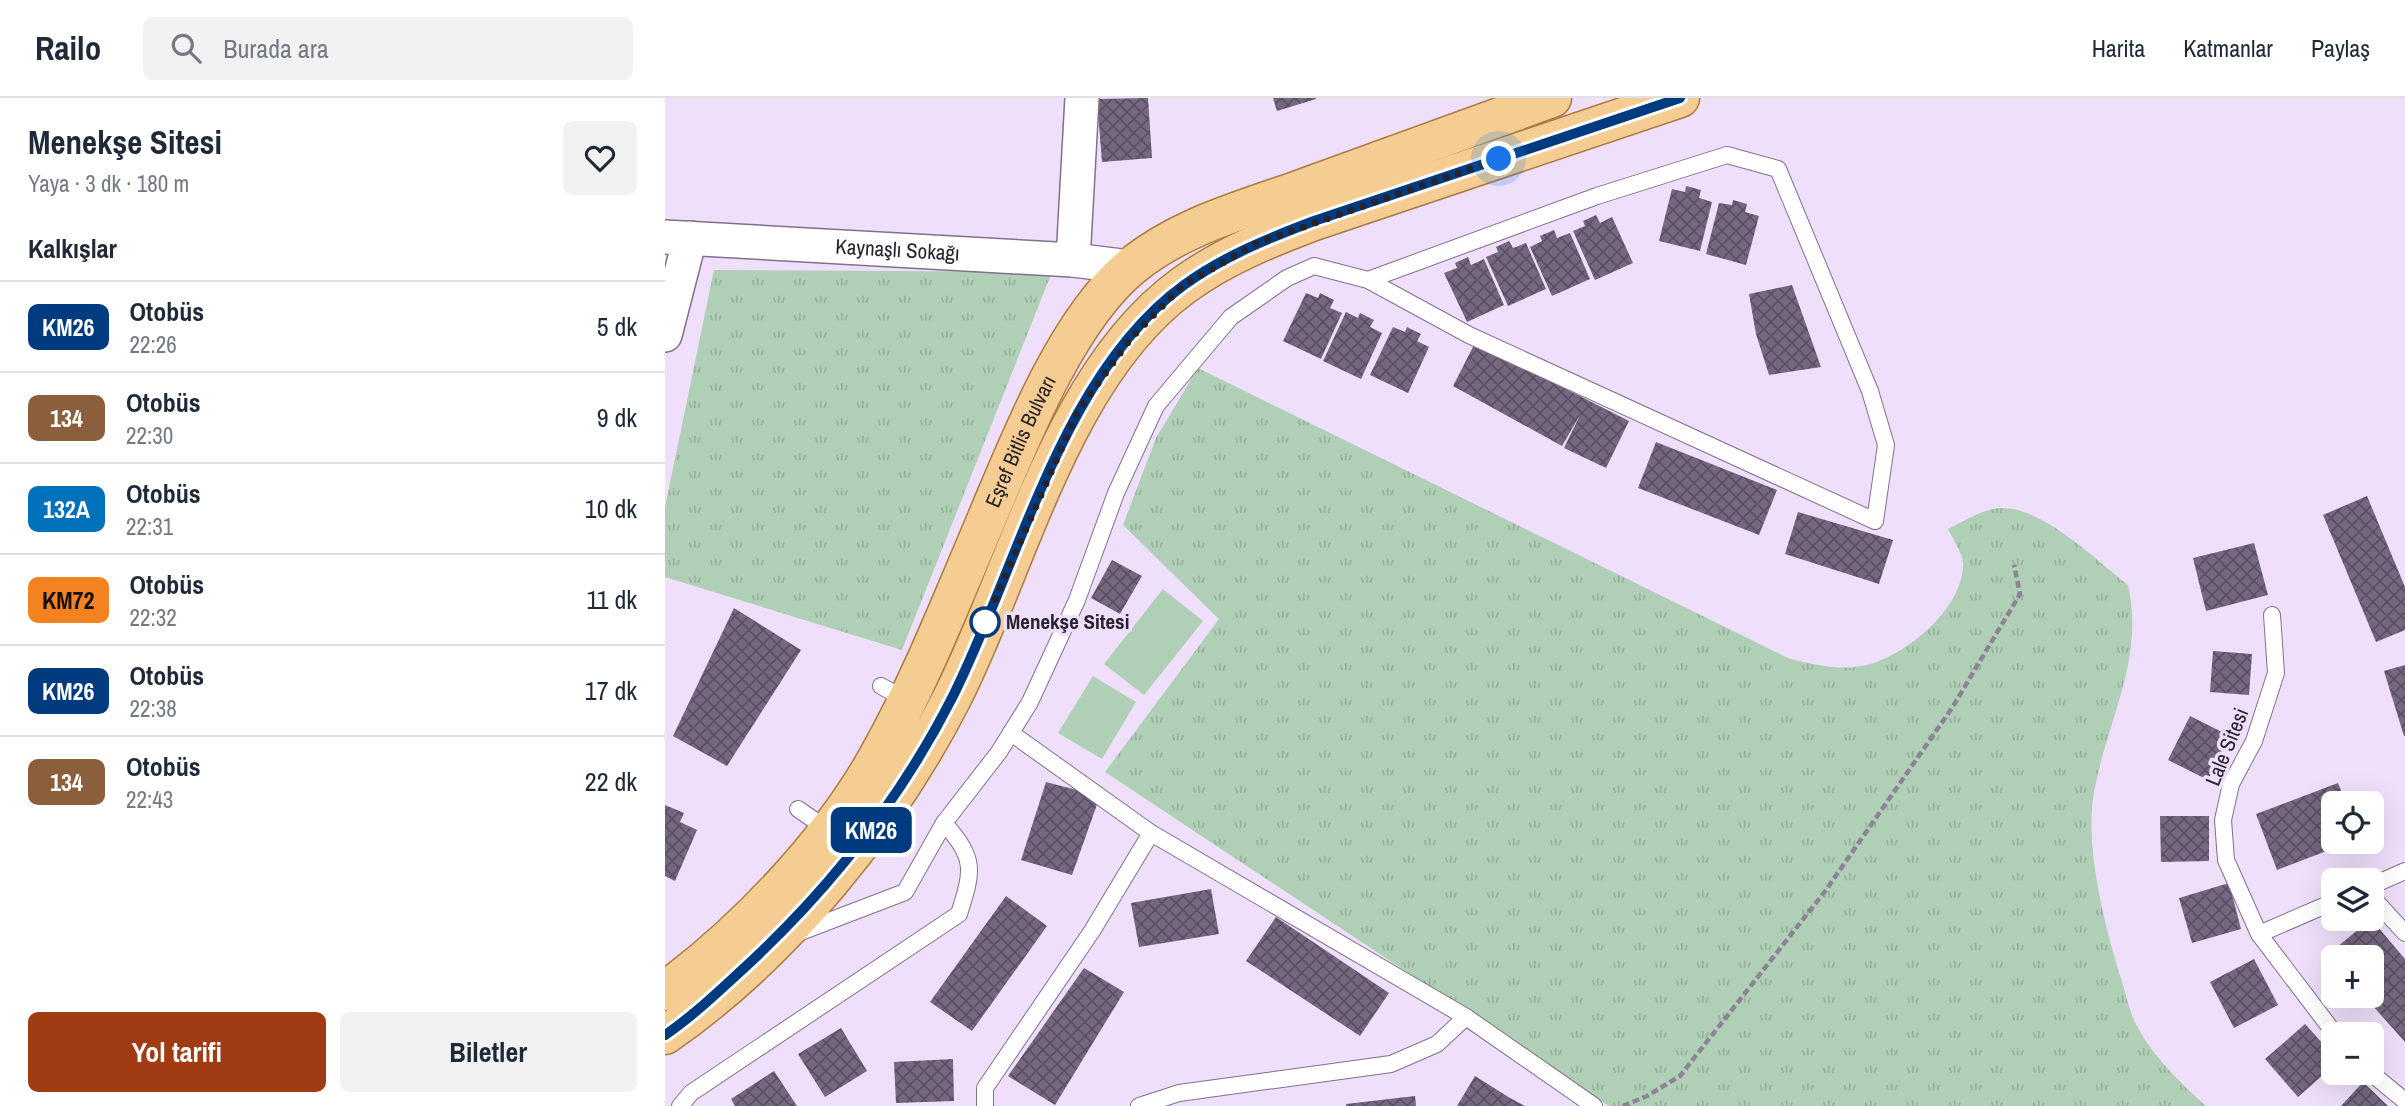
<!DOCTYPE html>
<html lang="tr">
<meta charset="utf-8">
<style>
:root{--surface:#fff;--page:#f2f2f3;--text:#1f2937;--muted:#747a83;--line:#e0e1e3;--accent:#a13b14}
body{margin:0;font-family:"Archivo Narrow",sans-serif;background:var(--page);color:var(--text);height:100vh;display:flex;flex-direction:column;font-size:26px;white-space:nowrap}
*{box-sizing:border-box;margin:0}
p{font-size:23px;color:var(--muted)}
.icon{flex:none;width:38px;height:38px;fill:none;stroke:currentColor;stroke-width:2;stroke-linecap:round;stroke-linejoin:round}
.map{position:relative;flex:1;overflow:hidden}
.sheet{display:flex;flex-direction:column;background:var(--surface);width:665px}
.sheet>*{flex:none}
.badge{padding:0 14px;border-radius:10px;font-size:24px;line-height:46px}
.tools{position:absolute;left:1656px;top:693px;display:grid;gap:14px}
.tools a{display:grid;place-items:center;width:63px;height:63px;border-radius:10px;background:var(--surface);box-shadow:0 7px 28px #0002;font-size:35px}
.you{position:absolute;width:35px;height:35px;margin:-18px;border:5px solid #fff;border-radius:50%;background:#1a73e8;box-shadow:0 0 0 10px #1a73e833}
.map>.badge{position:absolute;translate:-50% -50%;box-shadow:0 0 0 4px #fff}
h2{padding:0 28px;font-size:26px;line-height:63px}
.round{display:grid;place-items:center;flex:none;width:74px;height:74px;border-radius:10px;background:var(--page)}
.head{display:flex;align-items:center;justify-content:space-between;height:119px;padding:0 28px}
h1{font-size:33px;font-weight:700;line-height:52px}
.primary-button{display:flex;gap:14px;margin-top:auto;padding:14px 28px}
.primary-button a{flex:1;height:80px;border-radius:10px;background:var(--accent);color:#fff;font-size:28px;font-weight:700;line-height:80px;text-align:center}
.primary-button a+a{background:var(--page);color:var(--text)}
ul{padding:0;list-style:none}
li{display:flex;align-items:center;gap:21px;height:91px;padding:0 28px;border-top:2px solid var(--line)}
li div{flex:1}
li b{display:block;font-size:26px}
li em{font-style:normal}
li .badge{min-width:77px;font-weight:700;text-align:center}
header{display:flex;align-items:center;gap:42px;box-sizing:border-box;height:98px;padding:0 35px;background:var(--surface);border-bottom:2px solid var(--line)}
header strong{font-size:33px}
nav{display:flex;gap:38px;margin-inline-start:auto;font-size:24px}
.search{width:490px;height:63px;background:var(--page);display:flex;align-items:center;gap:18px;box-sizing:border-box;padding:0 24px;border-radius:10px;color:var(--muted);font-size:26px}
main{display:flex;flex:1;min-height:0}
.map>svg:first-child{display:block}
</style>
<header>
<strong>Railo</strong>
<div class="search"><svg class="icon" aria-label="search" viewBox="0 0 24 24"><circle cx="10" cy="10" r="6"/><path d="M15 15l6 6"/></svg>Burada ara</div>
<nav><a>Harita</a><a>Katmanlar</a><a>Paylaş</a></nav>
</header>
<main>
<section class="sheet">
<div class="head"><div><h1>Menekşe Sitesi</h1><p>Yaya · 3 dk · 180 m</p></div><a class="round"><svg class="icon" aria-label="heart" viewBox="0 0 24 24"><path d="M12 20l-8-8c-3-5 5-10 8-4 3-6 11-1 8 4z"/></svg></a></div>
<h2>Kalkışlar</h2>
<ul>
<li><span class="badge" style="background:#003b80;color:#fff">KM26</span><div><b>Otobüs</b><p>22:26</p></div><em>5 dk</em></li>
<li><span class="badge" style="background:#8b5e3c;color:#fff">134</span><div><b>Otobüs</b><p>22:30</p></div><em>9 dk</em></li>
<li><span class="badge" style="background:#0072bc;color:#fff">132A</span><div><b>Otobüs</b><p>22:31</p></div><em>10 dk</em></li>
<li><span class="badge" style="background:#f58220;color:#111">KM72</span><div><b>Otobüs</b><p>22:32</p></div><em>11 dk</em></li>
<li><span class="badge" style="background:#003b80;color:#fff">KM26</span><div><b>Otobüs</b><p>22:38</p></div><em>17 dk</em></li>
<li><span class="badge" style="background:#8b5e3c;color:#fff">134</span><div><b>Otobüs</b><p>22:43</p></div><em>22 dk</em></li>
</ul>
<div class="primary-button"><a>Yol tarifi</a><a>Biletler</a></div>
</section>
<div class="map">
<svg width="1740" height="1008" viewBox="0 0 1740 1008">
<defs>
<pattern id="grass-tufts" width="24" height="20" patternUnits="userSpaceOnUse" patternTransform="scale(1.75)"><rect width="24" height="20" fill="#afcfb6"/><path d="M3 7l-1-3M5 7V3M7 7l1-3M15 17l-1-3M17 17v-4M19 17l1-3" fill="none" stroke="#97b19d"/></pattern>
<pattern id="building-cross-hatch" width="8" height="8" patternUnits="userSpaceOnUse" patternTransform="scale(1.75)"><rect width="8" height="8" fill="#756780"/><path d="M0 0l8 8M0 8l8-8" fill="none" stroke="#5b5063"/></pattern>
</defs>
<rect width="100%" height="100%" fill="#efdffb"/>
<g fill="url(#grass-tufts)">
<polygon points="49,172 387,174 237,552 0,479 0,409"/>
<path d="M533 270 1125 561C1152 567 1178 574 1205 566 1244 555 1299 509 1298 465 1297 454 1288 441 1283 431 1297 424 1313 414 1328 411 1370 401 1432 463 1463 487 1480 560 1442 623 1429 694 1419 751 1441 833 1458 887 1462 900 1465 916 1472 928 1488 959 1516 985 1541 1008H944L440 674 554 521 458 427 491 340Z"/>
</g>
<g fill="#afcfb6">
<polygon points="498,491 538,523 479,597 439,566"/>
<polygon points="428,578 471,604 437,661 393,635"/>
</g>
<g fill="url(#building-cross-hatch)">
<polygon points="483,0 487,60 437,64 432,1"/>
<polygon points="608,0 651,0 651,1 612,13"/>
<polygon points="1021,88 1036,92 1034,100 1047,104 1035,153 994,143 1007,91 1020,94"/>
<polygon points="1068,102 1082,106 1080,114 1094,118 1081,167 1041,156 1054,105 1067,107"/>
<polygon points="931,117 935,125 947,119 968,165 930,182 908,133 920,128 918,123"/>
<polygon points="889,132 892,140 905,135 925,181 887,198 865,149 877,143 875,138"/>
<polygon points="844,143 848,150 861,145 881,191 843,208 821,159 833,154 831,149"/>
<polygon points="803,159 806,167 819,161 839,207 802,224 779,175 792,170 790,165"/>
<polygon points="1127,187 1156,269 1104,277 1091,236 1084,196"/>
<polygon points="641,195 653,200 655,195 669,202 665,210 677,215 656,261 618,243"/>
<polygon points="681,214 693,220 695,215 709,222 705,229 717,235 696,281 658,263"/>
<polygon points="728,229 740,234 742,229 756,236 752,243 764,249 743,295 705,277"/>
<polygon points="810,245 964,323 941,370 899,350 915,317 897,348 788,288"/>
<polygon points="991,344 1112,392 1094,437 973,390"/>
<polygon points="1702,398 1740,489 1740,532 1711,544 1658,417"/>
<polygon points="1133,414 1228,442 1214,486 1120,456"/>
<polygon points="1589,445 1603,497 1541,513 1528,460"/>
<polygon points="447,462 477,478 455,516 426,500"/>
<polygon points="69,510 136,552 62,668 8,638"/>
<polygon points="1548,553 1587,556 1584,597 1545,594"/>
<polygon points="1740,567 1740,638 1739,638 1719,573"/>
<polygon points="1525,618 1565,638 1543,682 1503,662"/>
<polygon points="381,684 435,698 407,777 356,762"/>
<polygon points="1673,685 1681,705 1668,705 1668,744 1685,744 1612,772 1591,716"/>
<polygon points="0,707 19,715 15,724 32,732 10,783 0,778"/>
<polygon points="1495,718 1544,718 1544,763 1496,764"/>
<polygon points="1564,785 1576,831 1527,845 1514,800"/>
<polygon points="546,791 554,836 474,849 466,805"/>
<polygon points="341,798 382,828 307,933 265,904"/>
<polygon points="611,819 724,895 695,938 581,863"/>
<polygon points="1706,821 1740,861 1740,944 1699,898 1706,898 1706,859 1670,859 1666,854"/>
<polygon points="1589,861 1613,907 1569,930 1545,884"/>
<polygon points="419,870 459,894 390,1007 343,978"/>
<polygon points="1640,926 1668,957 1668,968 1633,999 1600,961"/>
<polygon points="176,930 202,973 160,999 133,956"/>
<polygon points="288,961 289,1003 231,1005 229,964"/>
<polygon points="109,973 132,1008 70,1008 66,1001"/>
<polygon points="810,978 845,1000 860,1008 792,1008"/>
<polygon points="1698,984 1723,1008 1676,1008"/>
<polygon points="750,998 751,1008 681,1008 681,1006"/>
</g>
<g fill="none" stroke-linecap="round" stroke-linejoin="round">
<defs>
<g id="service">
<polyline points="1607,517 1611,575 1589,643 1566,686 1558,722 1561,762 1594,836 1668,804"/>
<polyline points="216,588 241,602"/>
<polyline points="346,635 486,735 801,919 929,1008"/>
<polyline points="133,711 162,731"/>
<polyline points="1706,788 1740,773"/>
<polyline points="1706,798 1740,835"/>
<polyline points="133,835 240,794 279,725 334,654 365,604 412,502 451,395 491,308 566,219 622,180 649,168 703,182 804,237 1210,423 1221,347 1205,293 1113,71 1062,57 932,98 703,182"/>
<polyline points="1594,836 1670,936"/>
<polyline points="1706,975 1740,1003"/>
<path d="M15 1008 26 995 294 816C308 772 311 761 279 725"/>
<polyline points="320,1008 320,990 427,833 486,735"/>
<polyline points="474,1008 514,995 726,966 772,946 801,919"/>
</g>
<g id="minor">
<path id="s1" d="M0 139 408 162 465 169"/>
<polyline points="408,162 417,0"/>
<polyline points="0,237 25,140"/>
</g>
<g id="primary">
<path id="s2" d="M0 893C80 834 166 744 214 657 253 587 283 512 314 439 349 357 398 224 467 168 516 128 578 112 636 91 720 60 804 30 887 0"/>
<path d="M0 937C118 855 222 727 287 600 353 470 396 276 519 187 559 158 604 140 649 123L1015 0"/>
</g>
</defs>
<use href="#service" stroke="#80718a" stroke-width="18"/>
<use href="#minor" stroke="#80718a" stroke-width="36"/>
<use href="#primary" stroke="#a97c40" stroke-width="41"/>
<polyline stroke="#8e8396" stroke-width="4.5" stroke-dasharray="7 3.5" stroke-linecap="butt" points="958,1008 982,998 1015,978 1161,792 1287,610 1355,496 1349,467"/>
<use href="#service" stroke="#fff" stroke-width="16"/>
<use href="#minor" stroke="#fff" stroke-width="33"/>
<use href="#primary" stroke="#f5cd92" stroke-width="38"/>
</g>
<g fill="none" stroke-linecap="round" stroke-linejoin="round">
<defs>
<path id="line" d="M0 937C28 918 53 894 78 871 164 792 234 704 287 600 353 470 396 276 519 187 559 158 604 140 649 123L1015 0"/>
</defs>
<use href="#line" stroke="#fff" stroke-width="16"/>
<use href="#line" stroke="#003b80" stroke-width="10"/>
<polyline stroke="#28222c" stroke-width="7" stroke-dasharray="0 12.6" points="320,524 413,313 466,240 517,188 592,145 834,61"/>
</g>
<circle fill="#fff" stroke="#003b80" stroke-width="3.5" cx="320" cy="524" r="14"/>
<g text-anchor="middle" stroke-width="7" stroke-linejoin="round" paint-order="stroke">
<g font-size="21" fill="#28222c" stroke="#efdffb">
<text dy="7" stroke="none"><textPath href="#s1" startOffset="233">Kaynaşlı Sokağı</textPath></text>
<text dy="7" stroke="none"><textPath href="#s2" startOffset="665">Eşref Bitlis Bulvarı</textPath></text>
<text transform="translate(1562 649) rotate(-68)" y="7">Lale Sitesi</text>
</g>
<g font-size="21" font-weight="bold" fill="#28222c" stroke="#efdffb" text-anchor="start">
<text x="341" y="531">Menekşe Sitesi</text>
</g>
</g>
</svg>
<div class="tools">
<a><svg class="icon" aria-label="locate" viewBox="0 0 24 24"><circle cx="12" cy="12" r="6"/><path d="M12 2v4M12 18v4M2 12h4M18 12h4"/></svg></a>
<a><svg class="icon" aria-label="layers" viewBox="0 0 24 24"><path d="M12 4l9 5-9 5-9-5zM3 14l9 5 9-5"/></svg></a>
<a>+</a>
<a>−</a>
</div>
<div class="you" style="left:834px;top:61px"></div>
<b class="badge" style="left:206px;top:732px;background:#003b80;color:#fff">KM26</b>
</div>
</main>
